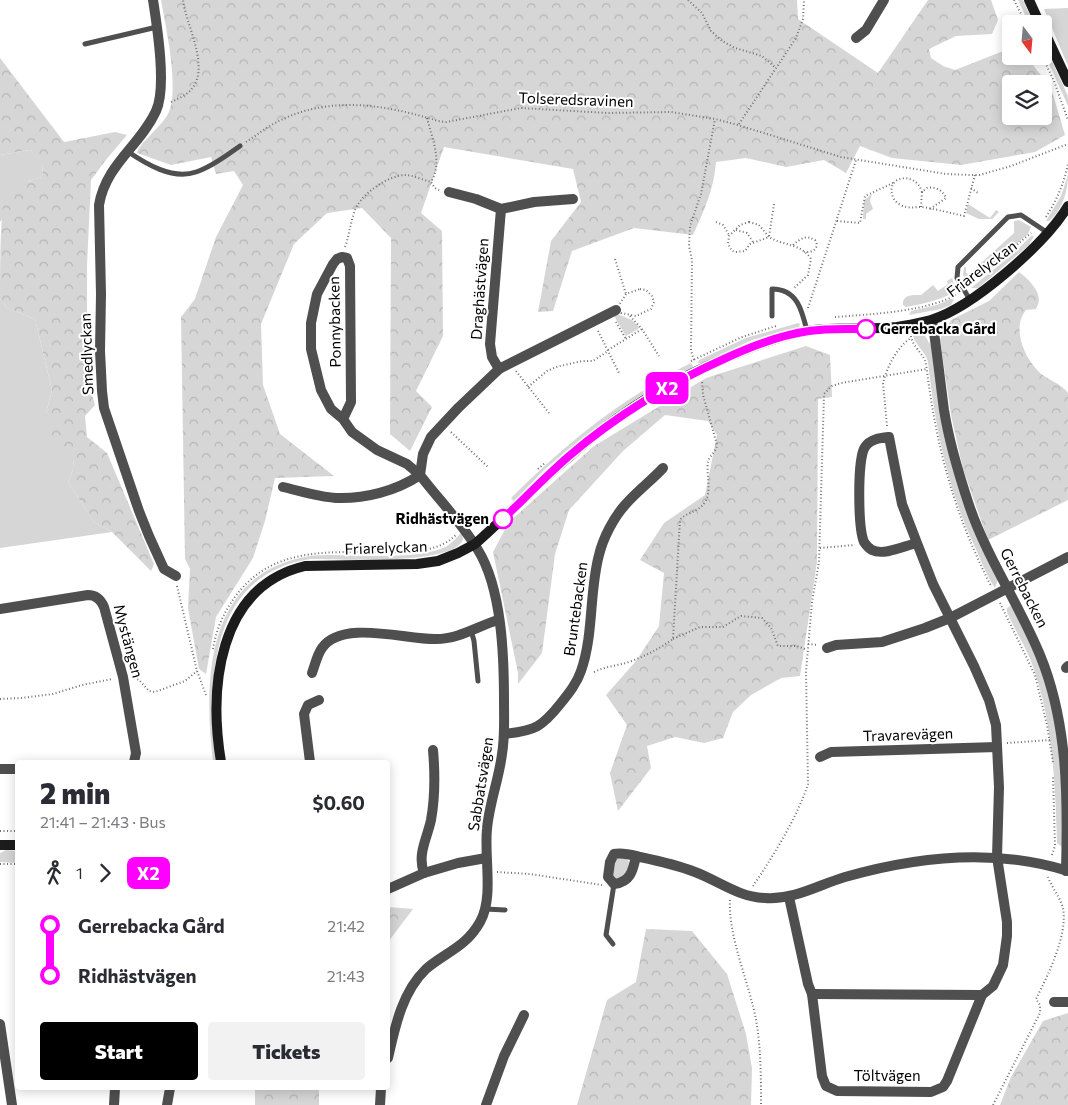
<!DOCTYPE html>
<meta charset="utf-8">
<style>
:root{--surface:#fff;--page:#f2f2f3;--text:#2b2b33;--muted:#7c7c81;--accent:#000}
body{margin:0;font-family:Commissioner,sans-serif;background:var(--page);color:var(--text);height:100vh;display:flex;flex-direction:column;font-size:19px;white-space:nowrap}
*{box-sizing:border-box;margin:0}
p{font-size:16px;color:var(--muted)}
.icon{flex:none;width:28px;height:28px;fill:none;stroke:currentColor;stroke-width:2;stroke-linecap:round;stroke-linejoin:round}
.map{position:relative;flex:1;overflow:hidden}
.side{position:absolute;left:15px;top:760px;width:375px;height:330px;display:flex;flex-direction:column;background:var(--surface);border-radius:5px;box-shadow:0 2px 12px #0003}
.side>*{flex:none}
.badge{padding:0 10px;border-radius:8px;font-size:18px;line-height:32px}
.needle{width:32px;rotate:164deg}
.tools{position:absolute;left:1002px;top:15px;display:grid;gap:10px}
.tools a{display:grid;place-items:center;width:50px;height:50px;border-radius:5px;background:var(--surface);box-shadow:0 2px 12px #0003;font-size:25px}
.map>.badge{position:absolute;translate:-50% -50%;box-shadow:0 0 0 2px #fff}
.legs{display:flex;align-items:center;gap:8px;height:55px;padding:0 25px;font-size:16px}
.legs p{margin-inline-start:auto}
.head{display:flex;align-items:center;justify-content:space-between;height:85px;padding:0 25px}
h1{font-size:28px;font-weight:800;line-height:38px}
.cta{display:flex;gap:10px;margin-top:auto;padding:10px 25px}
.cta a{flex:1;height:58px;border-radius:5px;background:var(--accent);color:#fff;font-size:20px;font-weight:800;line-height:58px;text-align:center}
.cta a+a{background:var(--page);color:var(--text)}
ul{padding:0 25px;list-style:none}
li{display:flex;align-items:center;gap:18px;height:50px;font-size:19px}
li i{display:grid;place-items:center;width:8px;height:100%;margin:0 6px;background:currentColor}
li i::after{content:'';width:12px;height:12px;margin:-6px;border:4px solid;border-radius:50%;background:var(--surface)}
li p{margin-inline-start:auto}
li:first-child i{background:linear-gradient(#0000 50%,currentColor 0)}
li:last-child i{background:linear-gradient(currentColor 50%,#0000 0)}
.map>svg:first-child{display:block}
</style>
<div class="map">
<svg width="1068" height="1105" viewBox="0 0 1068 1105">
<defs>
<pattern id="forest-crowns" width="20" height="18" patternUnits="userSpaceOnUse" patternTransform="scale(1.25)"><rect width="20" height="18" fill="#d6d6d6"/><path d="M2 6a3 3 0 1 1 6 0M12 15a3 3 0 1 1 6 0" fill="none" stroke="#b6b6b6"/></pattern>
</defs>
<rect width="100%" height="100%" fill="#fff"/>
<g fill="#d6d6d6">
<polygon points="1018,0 1023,0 1034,24 1029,24"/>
<polygon points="1068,8 1068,66 1044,9"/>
<polygon points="1044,44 1068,96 1068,106 1044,53"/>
<polygon points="30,150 43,164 42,177 28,181 0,222 0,155"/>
<path d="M1068 175C1068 191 1062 211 1049 221H1046L1061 196Z"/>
<polygon points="872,194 870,201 873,209 866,214 866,219 863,219 864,200"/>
<polygon points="968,204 990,218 996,210 999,212 992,219 979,219 966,213"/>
<polygon points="1019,220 1031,227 1028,234 969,284 966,283 963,275 964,267 966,267 966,273 969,274 1014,233 1014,221"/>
<polygon points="1031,236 1034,236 1029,245 978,288 971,288 1015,252"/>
<path d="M952 278 956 291C941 300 923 304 906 307L903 305C902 294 913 295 921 295L933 285 938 291 948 284 947 281Z"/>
<polygon points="955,297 951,305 941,309 909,315 911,311 937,305"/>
<polygon points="0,299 7,308 35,319 52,390 46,413 74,460 72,472 68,482 94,522 112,532 0,548"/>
<polygon points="617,314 632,320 639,327 638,329 626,336 614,316"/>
<polygon points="798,323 800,324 799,327 752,340 702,363 698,363 699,360 746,338"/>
<path d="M912 332 925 336 932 347 939 394 998 580 995 588C987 576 981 561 975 547 947 488 935 426 928 362 925 350 914 345 912 332Z"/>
<path d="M691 363 693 366 692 368 652 390 598 426 546 468 522 493 515 503 511 498C554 455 601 415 654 384 666 377 678 369 691 363Z"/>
<path d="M461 533H462C463 537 464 541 460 544 440 565 341 559 310 559 232 572 213 635 213 705 213 725 213 743 216 762H213C204 684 204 580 300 558 320 553 344 556 365 556 387 556 427 557 447 546 452 543 457 537 461 533Z"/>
<path d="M1012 605C1024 630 1037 656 1046 683 1063 735 1064 793 1062 847L1057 843C1055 781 1053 720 1031 661 1024 644 1014 628 1007 612V608Z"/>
<polygon points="6,850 17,851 17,863 0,862 0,853"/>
<path d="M625 857 629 862 628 871 621 879H613C613 870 612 864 618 858Z"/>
</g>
<g fill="url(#forest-crowns)" fill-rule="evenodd">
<path d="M161 0H797L798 19 878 73 928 0H991L998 20 992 34 956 36 929 49 931 58 943 66 955 70 1011 48V56H1026L1051 88 1065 135 1035 152 961 165 892 158 860 146 846 173 824 160 786 167 746 158 716 162C714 189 704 211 693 235L634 228 572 251 553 311 538 312 551 241 581 202 573 169 444 147 421 213 442 231 443 336 416 391 432 407 410 451 390 434 391 238 362 208 327 213 294 244 261 324 263 385 280 434 334 476 275 478 265 521 253 558 216 617 206 674 199 669 188 608 190 569 185 559 181 317 195 299 216 237 243 185 234 171 216 174 211 157 171 165 137 153C139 143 161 127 168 114 180 90 166 28 161 0ZM1011 84H1044V116H1011Z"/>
<path d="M0 58 64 142 115 132 127 135 105 161 91 180 87 266V350L92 395 95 405 85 416 87 437 107 453 154 564 151 571 112 532 94 522 68 482 72 472 74 460 53 444 46 413 52 390 35 319 7 308 0 299C0 279 0 210 5 196 13 186 30 180 42 177L43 165 30 150 0 155Z"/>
<path d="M1019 272C1027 278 1039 289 1039 300 1039 303 1037 306 1036 309L1026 310C1012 327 1023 355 1037 370 1046 380 1060 382 1068 393V500L988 540 963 469 951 415 940 339 951 320 989 301Z"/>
<polygon points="806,346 830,355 832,397 818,399 817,562 800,676 781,678 751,695 733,712 723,738 704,743 675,737 647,746 651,768 618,811 610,773 627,725 606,695 636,661 659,626 664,573 640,560 664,523 705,495 717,435 708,421 665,415 623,451 569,510 555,554 542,653 518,684 518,673 493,552 509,522 594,446 706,378"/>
<polygon points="388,907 413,909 388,942"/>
<polygon points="646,929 692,931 727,974 746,1034 752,1068 751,1105 577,1105 607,1000 636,982"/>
<polygon points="1068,1013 1068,1105 1000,1105 1011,1077 1043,1021"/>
<rect x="255" y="1088" width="64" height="17"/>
</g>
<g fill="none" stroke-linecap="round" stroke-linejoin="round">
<g stroke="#717171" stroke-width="2" stroke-dasharray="1 2.5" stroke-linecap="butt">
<polyline points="688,0 702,13 711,31 722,41 735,48 762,56 776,68"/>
<polyline points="1014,0 1026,24"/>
<polyline points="1042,56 1054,81 1068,120"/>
<path d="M171 102C180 98 190 94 195 84 207 61 186 24 183 0"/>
<path d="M427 118C432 138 443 163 431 182L435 188 439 190"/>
<polyline points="739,124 796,38 803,19 804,0"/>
<path d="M246 142C256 136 265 128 275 123 327 95 384 104 438 121L446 122 521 108 608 113 671 112 715 119 738 125 841 157 946 174 969 175H980L1011 166 1068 144"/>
<polyline points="971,188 978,193"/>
<path d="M922 192C916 170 882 176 894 199 896 203 902 206 906 207 912 208 917 207 922 207 936 209 950 213 964 216L975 175"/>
<path d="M774 204 769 237C783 246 801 243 811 259L808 275 794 288"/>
<path d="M921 207 922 192 927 188C934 186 943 190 946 198L930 209"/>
<path d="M1046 217C1057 200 1064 183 1068 164"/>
<polyline points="837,221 860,223 865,196 893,183"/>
<polyline points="716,222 723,225 729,235"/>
<polygon points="749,222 759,225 769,237 750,244 745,251 736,252 732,251 728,244 729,236 740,225"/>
<polyline points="736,230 747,233 753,242"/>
<path d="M793 245C801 238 806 235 815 240 820 248 813 253 804 252"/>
<path d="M345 247C349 236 350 225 354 213 358 196 388 175 405 175 413 175 423 180 431 182"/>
<polyline points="615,259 626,294"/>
<polyline points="969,285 1031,233"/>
<polygon points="640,289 646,290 652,296 654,302 651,309 636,316 621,313 616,310 626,294"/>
<polyline points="808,308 856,160"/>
<polyline points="630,316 642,329 659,356"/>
<path d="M835 317C872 314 926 312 958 294"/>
<polyline points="616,322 626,339"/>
<polyline points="598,331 619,373"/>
<path d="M911 336C912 346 923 353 926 363 936 446 953 511 991 586"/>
<polyline points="608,350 642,329"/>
<polyline points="694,360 691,351 692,260 689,246 690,226 701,194 715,119"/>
<polyline points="691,361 742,337 776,326"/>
<polyline points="516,371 549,413"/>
<polyline points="528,387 547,371 556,367 582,361 593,361 608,351"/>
<path d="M887 426 883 383C887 367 897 347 911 338"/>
<polyline points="451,432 489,468"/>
<polyline points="538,469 546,462"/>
<polyline points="472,523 480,522 486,519"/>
<polyline points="820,548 855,545"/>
<polyline points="177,586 197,671 206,695"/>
<polyline points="1000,603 1035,675 1047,725 1053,763"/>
<polyline points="673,639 700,627 723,627 741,616 762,618 771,628 778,646 797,646 807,650"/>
<polyline points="808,644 818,645"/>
<path d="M213 649C217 624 229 601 247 583 288 543 348 554 399 552 421 551 440 550 456 535"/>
<path d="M594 672C606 666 617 666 629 662 645 656 659 649 673 639L680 520C686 512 698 513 705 502 712 491 706 475 708 462 710 455 716 452 717 445L703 395 702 380"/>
<polyline points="134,678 139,680 149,691 155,692 185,681 197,671"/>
<polyline points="0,699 21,698 53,694 82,685 112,679"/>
<polyline points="1007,743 1050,740"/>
<polyline points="0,831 18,831"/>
<polyline points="1052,855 1055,846 1053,776"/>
<polyline points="0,864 18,864"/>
<polyline points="497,872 530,874 602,885"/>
<path d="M753 886C772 858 798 816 808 784L806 672 812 602 819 562 824 394 832 386 841 383 927 369"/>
<path d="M730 900C728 937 749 982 756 1020 761 1048 761 1077 761 1105"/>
<path d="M993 1105 1040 1013V1005L1036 999C1048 975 1068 935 1063 908 1060 897 1052 888 1048 877"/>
</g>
<g stroke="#4f4f4f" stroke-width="5">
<polyline points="85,44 157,27"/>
<path d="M127 151C146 164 172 180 196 172 212 167 227 155 240 146"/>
<polyline points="970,300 957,278 958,267 1008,217 1021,215 1048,233"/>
<path d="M772 316V289C797 289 802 310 807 331"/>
<polyline points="471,630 474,641 478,681"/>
<polyline points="485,909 505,910"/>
<polyline points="613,944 606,935 614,884"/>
</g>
<g stroke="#4f4f4f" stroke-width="10">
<path d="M153 0C157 26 167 88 156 111 140 146 106 164 99 205L101 294 100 351 102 391 104 408 139 511 149 536 164 569 176 576"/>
<polyline points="856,38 866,30 884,0"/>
<polyline points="449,192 476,199 501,209 534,202 573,199"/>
<path d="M932 320C937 350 940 380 944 410 949 441 959 475 969 505 987 558 1019 604 1040 655 1068 723 1068 798 1066 871"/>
<polyline points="499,369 492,357 490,344 501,209"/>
<path d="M283 487C300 491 319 497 336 498 365 499 396 491 420 475L407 464 377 450 352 432 343 419 331 409 321 390 311 349V323L317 294 333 264 337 259 342 257 347 258 350 266 351 402 343 419"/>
<path d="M0 609 88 595C96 595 101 600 104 607L123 677 136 753 134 762"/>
<polyline points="827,648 836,645 882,642 925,628 950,618 1068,557"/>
<polyline points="1066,668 1068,666"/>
<path d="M312 673C315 665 317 655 322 648 342 619 407 640 436 639 459 639 478 626 498 620"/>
<path d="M504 734C535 731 542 727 561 703 569 693 577 683 581 671 594 634 589 592 599 555 603 538 614 517 625 505 637 491 651 481 663 468"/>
<path d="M433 750C435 773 435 798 431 820 427 839 417 854 424 873L458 863 486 858"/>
<polyline points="820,757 831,752 997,747"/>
<polyline points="310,762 304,714 308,705 319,700"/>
<polyline points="0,769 18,769"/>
<path d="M636 856C633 870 631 882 614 884L608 877 610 862 614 854C623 852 632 855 640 857 659 861 677 865 695 872 719 881 738 897 765 898 794 900 818 885 845 877 918 856 995 848 1068 871"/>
<polyline points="388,889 424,873"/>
<path d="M789 897 808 984 812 994 822 1076 826 1086 837 1091 931 1092 943 1087 947 1081 982 995 993 986 1003 965 1007 936V922L997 857 999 787 996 725 989 700 974 666 933 584 917 543 902 504 889 437C880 438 870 439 865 447 857 458 858 528 864 542 866 545 868 548 872 550 884 556 904 546 917 543"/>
<polyline points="812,994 982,995"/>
<polyline points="1054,1002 1068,1002"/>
<polyline points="0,1024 12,1105"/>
<path d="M388 1058C395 1027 402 992 426 969 446 952 466 947 480 922 494 898 484 857 487 829 489 804 499 779 502 754 505 737 504 719 504 701 504 656 502 589 478 550 462 523 439 500 420 475L423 454 431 437 459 407 499 369 616 310"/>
<polyline points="114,1105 115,1088"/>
<polyline points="167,1105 170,1088"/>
<polyline points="380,1105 381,1088"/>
<polyline points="486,1105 504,1056 524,1015"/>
</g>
<g stroke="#1c1c1c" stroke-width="10">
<polyline points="1029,0 1040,24"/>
<polyline points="1044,31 1068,82"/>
<path d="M221 762C209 689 217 587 305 566L417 564 438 561 458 553 475 544C507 516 536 485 569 457 607 423 654 391 701 369 735 354 769 338 807 331 836 326 867 330 897 327 908 325 920 323 931 320 973 307 1045 244 1068 206"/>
<polyline points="0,845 18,845"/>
</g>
</g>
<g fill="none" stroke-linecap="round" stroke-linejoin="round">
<defs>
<path id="line-1" d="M503 519C525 498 546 476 569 456 616 416 670 383 726 358 752 346 780 335 809 331 827 328 847 329 866 329"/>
</defs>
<use href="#line-1" stroke="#fff" stroke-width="11"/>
<use href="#line-1" stroke="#f0f" stroke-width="8"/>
</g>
<g fill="#fff" stroke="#f0f" stroke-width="2.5">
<circle cx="866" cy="329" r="9"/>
<circle cx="503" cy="519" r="9"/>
</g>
<g text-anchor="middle" stroke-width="4" stroke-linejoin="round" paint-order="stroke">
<g font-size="15" fill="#000" stroke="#fff">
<text transform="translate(576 100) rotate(2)" y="5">Tolseredsravinen</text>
<text transform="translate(982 269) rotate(-37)" y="5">Friarelyckan</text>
<text transform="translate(480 289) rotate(-86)" y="5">Draghästvägen</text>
<text transform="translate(335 322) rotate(-91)" y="5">Ponnybacken</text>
<text transform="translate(87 354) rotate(-92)" y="5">Smedlyckan</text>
<text transform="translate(386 548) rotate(-2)" y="5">Friarelyckan</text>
<text transform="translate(1024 588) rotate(63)" y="5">Gerrebacken</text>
<text transform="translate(576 609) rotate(-82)" y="5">Bruntebacken</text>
<text transform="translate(128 641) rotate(75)" y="5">Mystängen</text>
<text transform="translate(908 735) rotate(-2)" y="5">Travarevägen</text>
<text transform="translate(481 784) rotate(-81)" y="5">Sabbatsvägen</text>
<text x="887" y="1081">Töltvägen</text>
</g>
<g font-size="15" font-weight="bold" fill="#000" stroke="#fff" text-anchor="start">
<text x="880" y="334">Gerrebacka Gård</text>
<text x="489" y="524" text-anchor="end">Ridhästvägen</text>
</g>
</g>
</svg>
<div class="tools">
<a><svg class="needle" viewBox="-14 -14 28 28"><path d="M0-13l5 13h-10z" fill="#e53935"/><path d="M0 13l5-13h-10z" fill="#7c7c81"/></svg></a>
<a><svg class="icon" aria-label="layers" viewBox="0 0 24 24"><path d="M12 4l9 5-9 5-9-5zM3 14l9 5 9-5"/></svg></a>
</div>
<b class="badge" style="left:667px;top:388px;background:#f0f;color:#fff">X2</b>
<section class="side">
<div class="head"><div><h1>2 min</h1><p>21:41 – 21:43 · Bus</p></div><b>$0.60</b></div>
<div class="legs"><svg class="icon" aria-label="walk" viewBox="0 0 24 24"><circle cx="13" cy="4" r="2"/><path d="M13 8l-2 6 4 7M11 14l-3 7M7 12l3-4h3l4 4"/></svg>1<svg class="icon" aria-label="forward" viewBox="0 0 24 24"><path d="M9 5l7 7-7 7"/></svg><b class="badge" style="background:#f0f;color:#fff">X2</b></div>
<ul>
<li><i style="color:#f0f"></i><b>Gerrebacka Gård</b><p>21:42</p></li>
<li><i style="color:#f0f"></i><b>Ridhästvägen</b><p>21:43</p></li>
</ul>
<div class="cta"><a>Start</a><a>Tickets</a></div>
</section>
</div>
